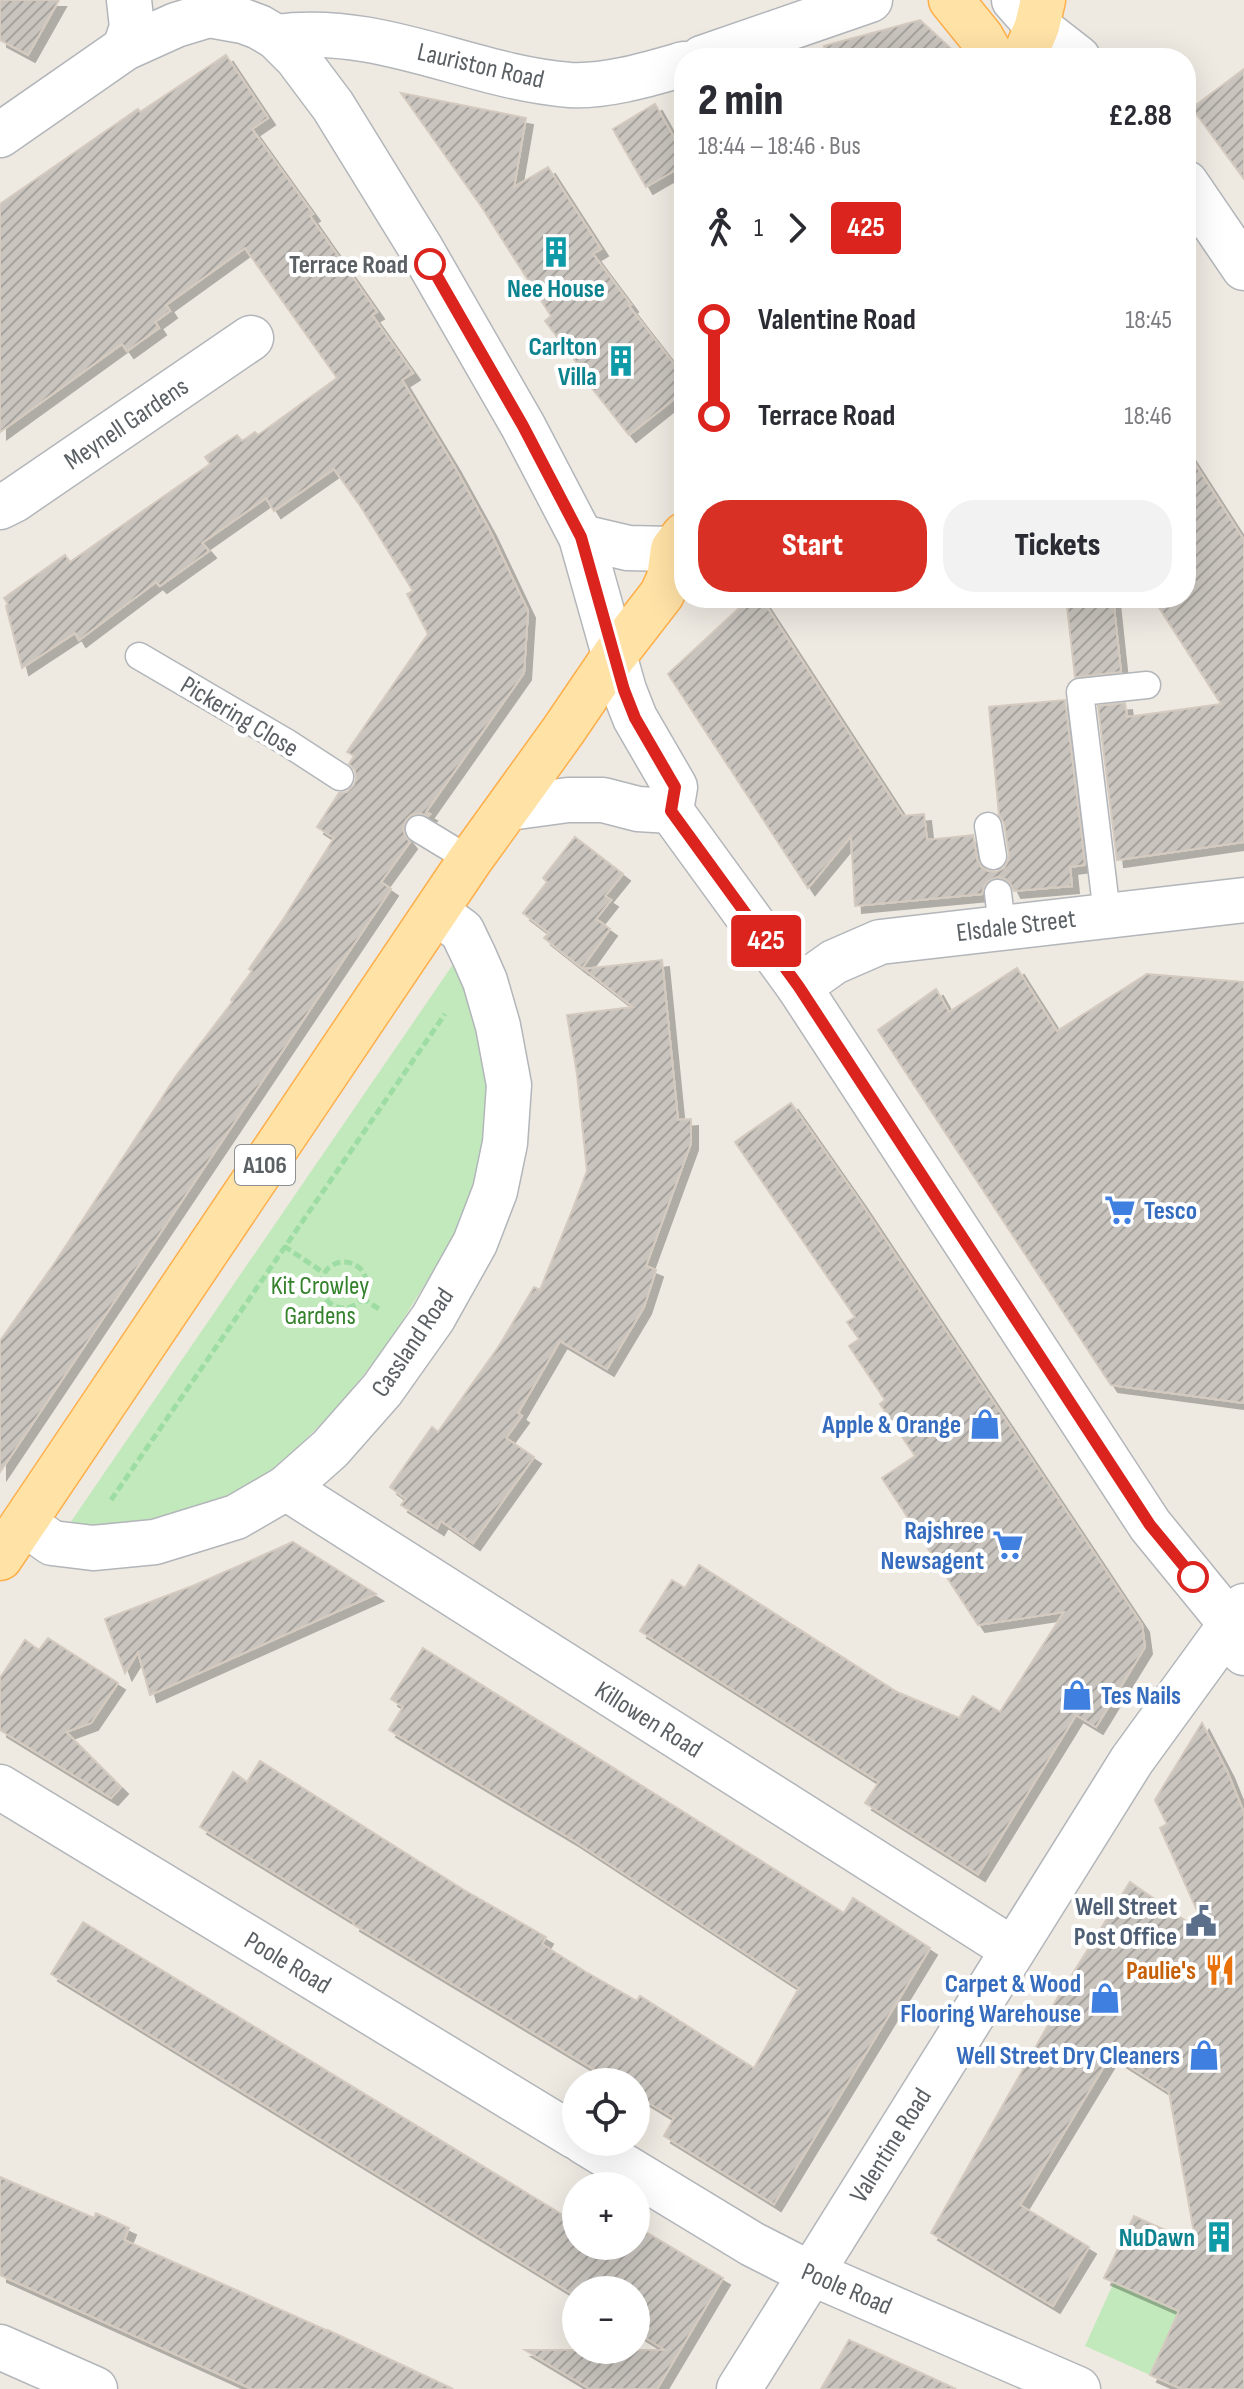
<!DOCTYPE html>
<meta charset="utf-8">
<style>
:root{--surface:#fff;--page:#f2f2f3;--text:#2b2b33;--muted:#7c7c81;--accent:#d93025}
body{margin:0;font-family:"Sofia Sans Condensed",sans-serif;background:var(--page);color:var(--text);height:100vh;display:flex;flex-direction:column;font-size:30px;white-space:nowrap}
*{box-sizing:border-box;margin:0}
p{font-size:26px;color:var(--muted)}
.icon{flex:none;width:44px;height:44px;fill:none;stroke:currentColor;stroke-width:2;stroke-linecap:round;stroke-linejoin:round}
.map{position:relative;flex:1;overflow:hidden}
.sheet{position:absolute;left:674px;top:48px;width:522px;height:560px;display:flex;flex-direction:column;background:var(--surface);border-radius:32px;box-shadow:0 8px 32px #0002}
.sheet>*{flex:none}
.badge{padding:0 16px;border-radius:6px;font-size:28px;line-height:52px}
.buttons{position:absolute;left:562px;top:2068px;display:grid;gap:16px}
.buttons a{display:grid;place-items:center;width:88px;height:88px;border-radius:50%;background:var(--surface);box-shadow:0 8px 32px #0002;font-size:40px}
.map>.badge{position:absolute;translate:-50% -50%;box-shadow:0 0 0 4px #fff}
.legs{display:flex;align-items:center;gap:12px;height:88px;padding:0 24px;font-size:26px}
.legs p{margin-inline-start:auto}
.headline{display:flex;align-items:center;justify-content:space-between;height:136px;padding:0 24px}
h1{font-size:44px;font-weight:800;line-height:60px}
.primary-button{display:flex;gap:16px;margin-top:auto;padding:16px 24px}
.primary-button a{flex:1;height:92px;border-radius:32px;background:var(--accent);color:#fff;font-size:32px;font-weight:800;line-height:92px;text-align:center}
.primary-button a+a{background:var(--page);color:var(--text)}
ul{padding:0 24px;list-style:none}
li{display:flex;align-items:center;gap:28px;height:96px;font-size:30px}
li i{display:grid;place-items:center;width:12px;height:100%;margin:0 10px;background:currentColor}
li i::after{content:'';width:20px;height:20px;margin:-10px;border:6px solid;border-radius:50%;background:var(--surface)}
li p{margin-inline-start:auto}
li:first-child i{background:linear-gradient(#0000 50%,currentColor 0)}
li:last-child i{background:linear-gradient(currentColor 50%,#0000 0)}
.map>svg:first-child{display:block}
</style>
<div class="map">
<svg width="1244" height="2389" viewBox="0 0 1244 2389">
<defs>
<pattern id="building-hatch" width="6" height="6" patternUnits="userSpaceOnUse" patternTransform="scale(2)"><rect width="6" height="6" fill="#c9c4be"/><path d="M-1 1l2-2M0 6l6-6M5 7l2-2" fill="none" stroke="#a6a39e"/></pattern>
<filter id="shadow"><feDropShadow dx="7" dy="7" stdDeviation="0" flood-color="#0004"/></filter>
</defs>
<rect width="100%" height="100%" fill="#eee9e1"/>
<g fill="#c2e9bb">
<polygon points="456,960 489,1069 487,1133 476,1181 461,1220 440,1260 386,1347 336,1409 303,1442 270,1471 232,1496 174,1517 119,1526 70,1523"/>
<polygon points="1114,2282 1179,2311 1150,2375 1085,2346"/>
</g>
<g fill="url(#building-hatch)" stroke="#d4cabf" stroke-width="2" filter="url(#shadow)">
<polygon points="0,0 59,0 28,55 0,40"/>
<polygon points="920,20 961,58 826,58 824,46"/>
<polygon points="226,55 268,118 252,129 313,214 310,216 377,312 372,315 413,373 402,380 453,464 489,529 528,611 524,673 426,812 430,814 428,816 419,813 411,815 406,820 403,829 405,836 410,842 381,882 391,889 0,1472 0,1341 56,1261 176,1076 233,1001 231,1000 252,971 249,969 284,918 334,838 317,827 339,793 347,792 354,785 356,779 355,770 349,764 354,756 347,752 428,634 407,594 413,591 361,507 334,469 274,511 266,498 202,543 209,551 160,586 156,582 79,640 75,633 22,668 6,606 8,604 4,598 65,555 70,562 210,464 205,457 237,435 242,441 255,432 258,435 337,378 245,248 166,305 170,311 155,322 159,328 127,351 122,344 0,432 0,204 138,109 140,112"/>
<polygon points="1244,69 1244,179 1192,108"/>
<polygon points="401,93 526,118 514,187 548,167 601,249 593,254 631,305 629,306 677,368 684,379 684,391 629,435 576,368 579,366 545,321 551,316 481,206"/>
<polygon points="655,104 684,155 684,165 646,187 613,129"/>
<polygon points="1186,450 1244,540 1244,842 1117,860 1098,706 1125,703 1127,717 1221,704 1156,603 1164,598 1186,598"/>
<polygon points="750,598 761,598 903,816 924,814 927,840 973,835 977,859 981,867 988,871 996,872 1004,868 1008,861 1009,854 1004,823 999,815 989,707 1065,700 1085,865 1070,867 1072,886 1014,891 1010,883 1005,879 997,877 988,881 984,886 982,894 855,906 851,836 808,888 668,674"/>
<polygon points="1066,598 1113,598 1121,672 1075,677"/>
<polygon points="575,837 623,874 605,896 611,900 596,919 610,929 582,968 544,938 549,933 523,913 547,882 543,878"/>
<polygon points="662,960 678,1120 691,1119 691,1143 646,1266 656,1270 644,1307 607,1369 560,1341 518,1413 522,1416 506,1438 534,1457 473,1543 441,1521 437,1528 401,1505 406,1499 390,1487 432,1427 438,1432 499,1346 534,1287 540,1290 572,1211 587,1171 577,1074 567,1015 633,1007 584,969"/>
<polygon points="1017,968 1057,1031 1147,974 1244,982 1244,1403 1111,1385 878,1030 936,989 949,1012"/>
<polygon points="791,1103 859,1200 1142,1625 1145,1647 1096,1727 1076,1715 978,1874 865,1803 879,1782 640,1631 672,1580 685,1588 699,1565 897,1692 959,1718 973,1696 1000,1712 1064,1612 978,1625 882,1478 915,1456 880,1404 885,1400 849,1346 859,1339 847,1322 855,1317 735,1142"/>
<polygon points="293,1542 376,1594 150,1695 138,1652 125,1673 105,1619 195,1585"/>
<polygon points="48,1638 118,1683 91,1723 66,1732 121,1787 111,1798 0,1730 0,1678 25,1640 39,1650"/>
<polygon points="423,1648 844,1913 853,1898 930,1948 774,2204 664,2136 674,2118 636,2095 636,2082 615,2082 353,1924 354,1922 200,1827 233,1772 247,1782 260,1761 464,1890 546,1937 542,1944 586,1972 637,2001 640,1996 754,2068 799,1988 573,1840 389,1730 403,1707 391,1699"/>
<polygon points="1202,1723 1227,1771 1244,1813 1244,2389 1182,2389 1150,2375 1179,2311 1104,2278 1134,2216 1196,2244 1169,2092 1111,2055 1020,2205 1089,2247 1053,2306 931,2233 1052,2018 1047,2015 1130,1882 1209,1937 1160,1828 1167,1824 1155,1800"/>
<polygon points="83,1922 576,2223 576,2246 636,2246 644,2231 723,2278 657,2389 590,2389 525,2350 665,2350 636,2332 636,2290 576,2290 576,2296 51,1974"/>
<polygon points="0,2177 94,2218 96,2213 129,2228 124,2240 328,2331 328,2330 453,2389 252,2389 0,2275"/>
<polygon points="849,2340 956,2389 821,2389"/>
</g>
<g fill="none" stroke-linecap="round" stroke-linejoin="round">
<defs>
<g id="service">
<polyline points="139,656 286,742 340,777"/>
<polyline points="988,826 993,856"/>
<polyline points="419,829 470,860"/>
<polyline points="998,893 1002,926"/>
<polyline points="1107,914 1080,692 1147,685"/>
</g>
<g id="minor">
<polyline points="0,507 14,500 251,338"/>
<polyline points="286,1488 1012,1949"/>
<polyline points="24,1523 52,1543 93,1548 155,1542 236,1517 286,1488 330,1449 382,1390 433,1318 475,1243 495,1191 505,1143 509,1085 498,1026 485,981 474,956 462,931 436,912"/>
<polyline points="0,2347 95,2389"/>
</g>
<g id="tertiary">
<polyline points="1014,0 1037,26 1078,58"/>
<path d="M276 37C382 23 469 77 570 85 607 87 649 74 684 64"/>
<polyline points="125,48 132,27 129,0"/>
<polyline points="702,58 870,0"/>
<polyline points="0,135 125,48 176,25 209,15 243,21 259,27 276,37 297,58 333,106 420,247 523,426 581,537 624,690 635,718 675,787 671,811 799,987 1150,1525 1231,1624 1244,1653"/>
<polyline points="1186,183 1244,268"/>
<polyline points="581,537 628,548 673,549"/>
<polyline points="509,808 568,800 603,800 638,809 671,811"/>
<polyline points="799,987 834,962 880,942 1244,900"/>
<polyline points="0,1787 576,2137"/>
<polyline points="584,2142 752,2244 793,2265 1078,2389"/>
<polyline points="739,2389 1132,1760 1244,1606"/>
</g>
<g id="primary">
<polyline points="951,0 981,37 993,58"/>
<polyline points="1024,58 1037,26 1043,0"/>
<polyline points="0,1558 470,860 563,731 614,656 662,594 669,578 673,549 684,535"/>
</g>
</defs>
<use href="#service" stroke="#b2b6ba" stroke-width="29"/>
<use href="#minor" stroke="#b2b6ba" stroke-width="47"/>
<use href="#tertiary" stroke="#b2b6ba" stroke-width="47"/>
<use href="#primary" stroke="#feaf4a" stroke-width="47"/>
<g stroke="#9ddca3" stroke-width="5" stroke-dasharray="8 4" stroke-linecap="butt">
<polyline points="284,1246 324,1273"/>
<circle cx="344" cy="1285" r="23"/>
<polyline points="362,1298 382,1311"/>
<polyline points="111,1500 445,1014"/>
</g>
<use href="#service" stroke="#fff" stroke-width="26"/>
<use href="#minor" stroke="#fff" stroke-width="44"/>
<use href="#tertiary" stroke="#fff" stroke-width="44"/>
<use href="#primary" stroke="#ffe2a6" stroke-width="44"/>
</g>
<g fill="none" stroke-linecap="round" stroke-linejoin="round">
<defs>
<polyline id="line-1" points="430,264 523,426 581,537 624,690 635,718 675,787 671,811 799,987 1150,1525 1193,1577"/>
</defs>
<use href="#line-1" stroke="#fff" stroke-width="18"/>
<use href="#line-1" stroke="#dc241f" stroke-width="12"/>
</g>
<defs>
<symbol id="building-bare" viewBox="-9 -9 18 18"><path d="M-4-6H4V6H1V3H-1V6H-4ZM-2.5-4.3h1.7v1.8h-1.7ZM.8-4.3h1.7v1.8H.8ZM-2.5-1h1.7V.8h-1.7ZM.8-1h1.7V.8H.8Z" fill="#0f9aa8" stroke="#fff" stroke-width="2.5" paint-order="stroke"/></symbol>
<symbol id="supermarket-bare" viewBox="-9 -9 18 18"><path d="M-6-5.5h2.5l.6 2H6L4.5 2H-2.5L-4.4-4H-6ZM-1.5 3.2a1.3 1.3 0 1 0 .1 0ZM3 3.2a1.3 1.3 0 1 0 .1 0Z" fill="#3f7fe0" stroke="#fff" stroke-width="2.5" paint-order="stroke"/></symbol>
<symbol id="shop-bare" viewBox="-9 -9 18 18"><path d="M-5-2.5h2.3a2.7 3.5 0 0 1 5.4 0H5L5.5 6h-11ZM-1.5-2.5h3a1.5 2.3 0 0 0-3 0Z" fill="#3f7fe0" stroke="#fff" stroke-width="2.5" paint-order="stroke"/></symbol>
<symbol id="civic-bare" viewBox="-9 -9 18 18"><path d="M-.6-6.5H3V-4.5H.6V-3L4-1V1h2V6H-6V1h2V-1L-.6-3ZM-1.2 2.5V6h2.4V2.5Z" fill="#5c6f8a" stroke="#fff" stroke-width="2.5" paint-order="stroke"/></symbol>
<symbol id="restaurant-bare" viewBox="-9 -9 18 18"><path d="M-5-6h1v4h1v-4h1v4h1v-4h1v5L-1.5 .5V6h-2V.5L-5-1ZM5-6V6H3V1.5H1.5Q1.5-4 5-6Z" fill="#e8710a" stroke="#fff" stroke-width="2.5" paint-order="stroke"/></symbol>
</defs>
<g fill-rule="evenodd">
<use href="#building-bare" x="534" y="230" width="44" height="44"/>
<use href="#building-bare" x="599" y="339" width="44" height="44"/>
<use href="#supermarket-bare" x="1098" y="1188" width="44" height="44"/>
<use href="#shop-bare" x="963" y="1402" width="44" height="44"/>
<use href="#supermarket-bare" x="986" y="1523" width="44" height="44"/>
<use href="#shop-bare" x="1055" y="1673" width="44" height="44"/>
<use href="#civic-bare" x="1179" y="1899" width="44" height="44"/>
<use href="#restaurant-bare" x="1198" y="1948" width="44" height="44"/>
<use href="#shop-bare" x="1083" y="1976" width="44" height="44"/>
<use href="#shop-bare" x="1182" y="2033" width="44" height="44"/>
<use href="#building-bare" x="1197" y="2215" width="44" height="44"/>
</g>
<g fill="#fff" stroke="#dc241f" stroke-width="4">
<circle cx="430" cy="264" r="14"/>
<circle cx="1193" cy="1577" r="14"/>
</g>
<g text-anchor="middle" stroke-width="8" stroke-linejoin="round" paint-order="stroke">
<rect fill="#fff" stroke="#8c9092" stroke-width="2" x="235" y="1145" width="60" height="40" rx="6"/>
<g font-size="24" font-weight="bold" fill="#5a6064">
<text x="265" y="1173">A106</text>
</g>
<g font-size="26" fill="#5a6064" stroke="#fff">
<text transform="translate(481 65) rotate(13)" y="9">Lauriston Road</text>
<text transform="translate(126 423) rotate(-34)" y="9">Meynell Gardens</text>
<text transform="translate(240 716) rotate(31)" y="9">Pickering Close</text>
<text transform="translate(1016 925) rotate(-7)" y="9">Elsdale Street</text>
<text transform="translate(412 1342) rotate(-56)" y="9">Cassland Road</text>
<text transform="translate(649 1719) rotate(32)" y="9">Killowen Road</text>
<text transform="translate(288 1962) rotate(31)" y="9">Poole Road</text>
<text transform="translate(890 2145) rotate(-58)" y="9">Valentine Road</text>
<text transform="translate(847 2288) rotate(23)" y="9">Poole Road</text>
</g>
<g font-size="26" font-weight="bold" fill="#5a6064" stroke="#fff" text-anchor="end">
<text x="408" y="273">Terrace Road</text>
</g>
<g font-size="26" font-weight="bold" fill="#0d838f" stroke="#fff" text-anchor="end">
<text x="556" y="297" text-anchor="middle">Nee House</text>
<text x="597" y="355">Carlton<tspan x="597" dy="30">Villa</tspan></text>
<text x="1195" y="2246">NuDawn</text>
</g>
<g font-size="26" font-weight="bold" fill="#366cbe" stroke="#fff" text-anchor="end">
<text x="1144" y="1219" text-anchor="start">Tesco</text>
<text x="961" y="1433">Apple &amp; Orange</text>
<text x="984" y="1539">Rajshree<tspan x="984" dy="30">Newsagent</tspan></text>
<text x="1101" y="1704" text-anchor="start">Tes Nails</text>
<text x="1081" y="1992">Carpet &amp; Wood<tspan x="1081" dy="30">Flooring Warehouse</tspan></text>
<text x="1180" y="2064">Well Street Dry Cleaners</text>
</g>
<g font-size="26" fill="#35822c" stroke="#fff">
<text x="320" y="1294">Kit Crowley<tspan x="320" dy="30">Gardens</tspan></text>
</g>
<g font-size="26" font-weight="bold" fill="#4e5e75" stroke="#fff" text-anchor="end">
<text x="1177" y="1915">Well Street<tspan x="1177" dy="30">Post Office</tspan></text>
</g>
<g font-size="26" font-weight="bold" fill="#c56008" stroke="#fff" text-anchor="end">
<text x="1196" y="1979">Paulie's</text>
</g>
</g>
</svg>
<div class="buttons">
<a><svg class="icon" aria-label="locate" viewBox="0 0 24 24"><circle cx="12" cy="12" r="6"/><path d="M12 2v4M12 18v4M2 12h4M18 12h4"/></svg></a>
<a>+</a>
<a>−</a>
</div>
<b class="badge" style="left:766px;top:941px;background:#dc241f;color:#fff">425</b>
<section class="sheet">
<div class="headline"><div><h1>2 min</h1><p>18:44 – 18:46 · Bus</p></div><b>£2.88</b></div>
<div class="legs"><svg class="icon" aria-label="walk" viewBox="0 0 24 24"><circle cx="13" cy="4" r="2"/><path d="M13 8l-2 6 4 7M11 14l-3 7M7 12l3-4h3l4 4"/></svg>1<svg class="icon" aria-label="forward" viewBox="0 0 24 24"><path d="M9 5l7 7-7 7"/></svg><b class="badge" style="background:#dc241f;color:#fff">425</b></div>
<ul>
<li><i style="color:#dc241f"></i><b>Valentine Road</b><p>18:45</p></li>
<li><i style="color:#dc241f"></i><b>Terrace Road</b><p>18:46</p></li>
</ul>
<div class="primary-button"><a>Start</a><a>Tickets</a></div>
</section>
</div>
